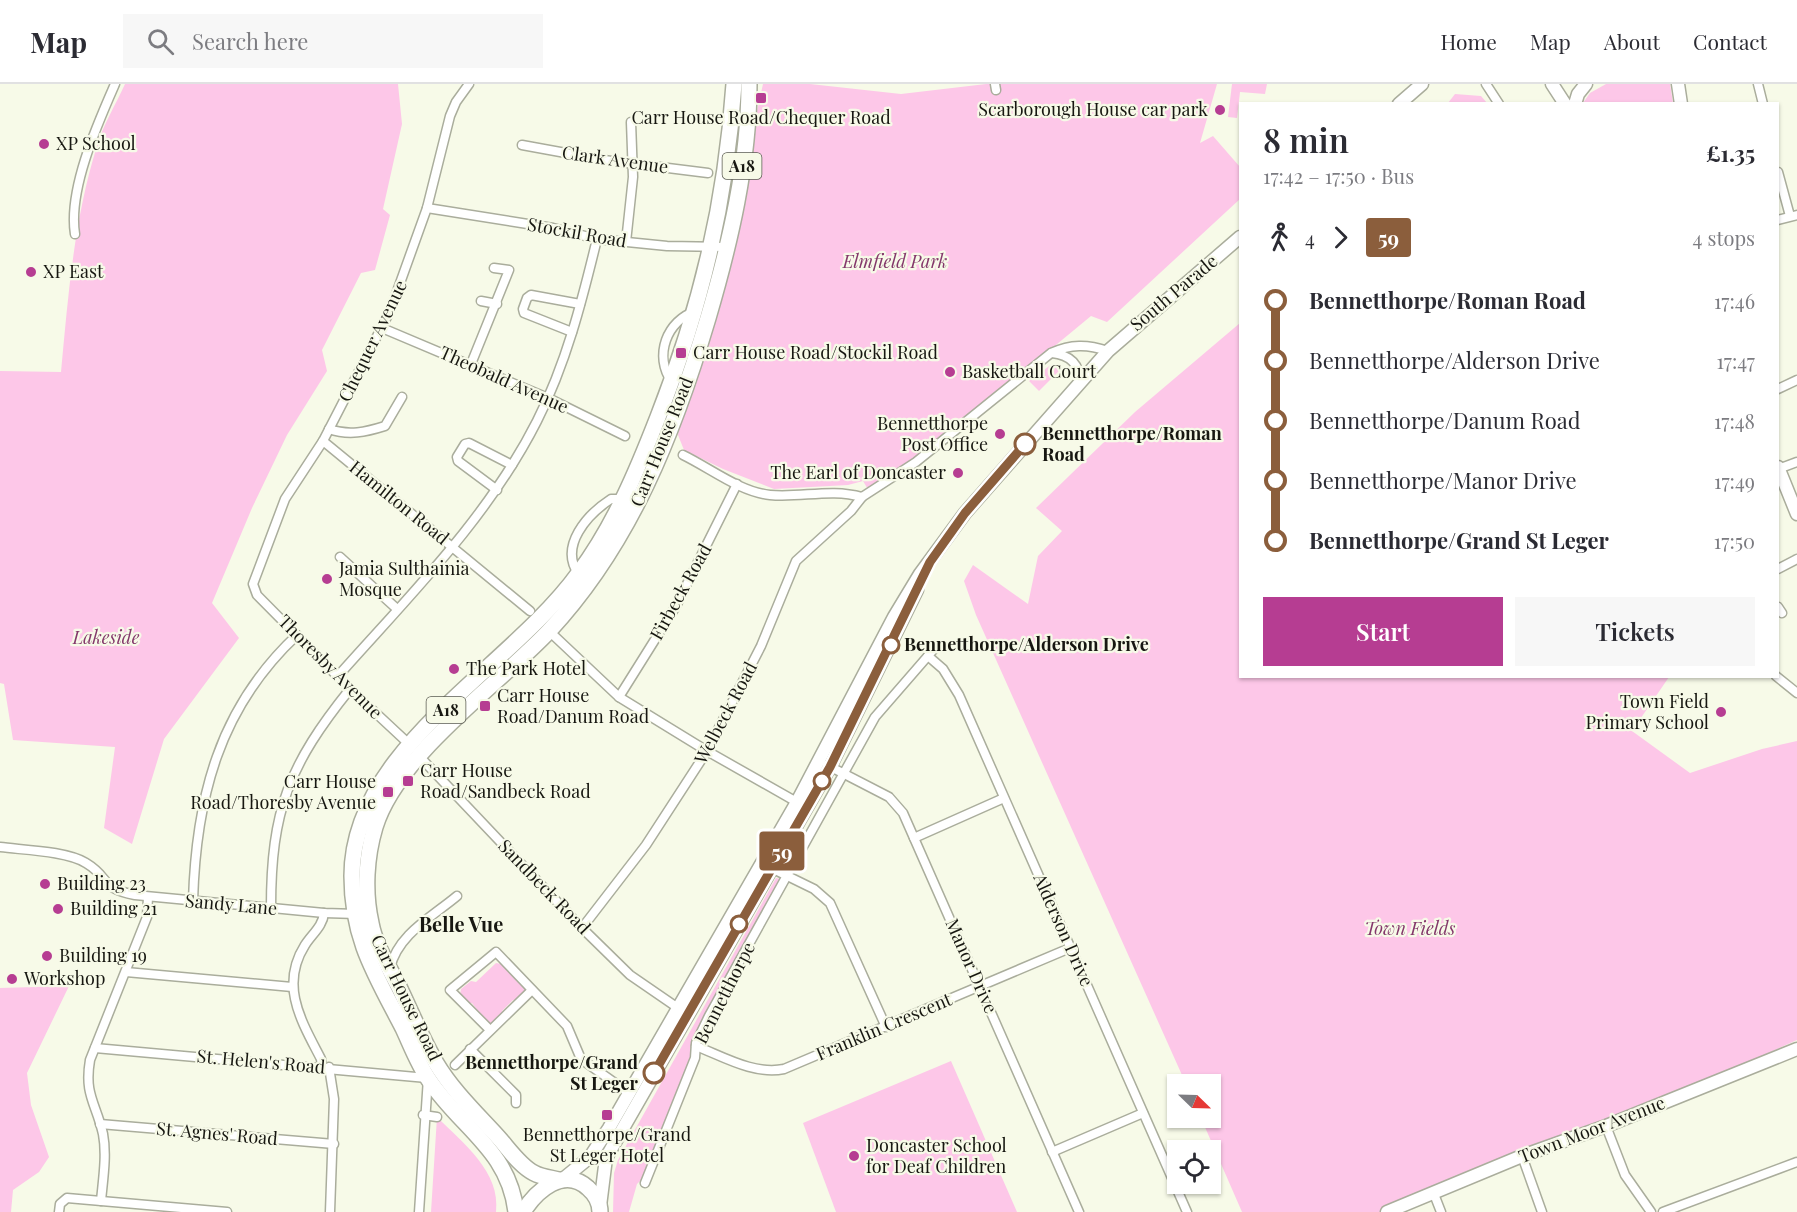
<!DOCTYPE html>
<meta charset="utf-8">
<style>
:root{--surface:#fff;--page:#f7f7f7;--text:#2b2b33;--muted:#7c7c81;--line:#e1e1e2;--accent:#b63d92}
body{margin:0;font-family:"Playfair Display",serif;background:var(--page);color:var(--text);height:100vh;display:flex;flex-direction:column;font-size:22px;white-space:nowrap}
*{box-sizing:border-box;margin:0}
p{font-size:20px;color:var(--muted)}
.icon{flex:none;width:33px;height:33px;fill:none;stroke:currentColor;stroke-width:2;stroke-linecap:round;stroke-linejoin:round}
.map{position:relative;flex:1;overflow:hidden}
.details{position:absolute;left:1239px;top:18px;width:540px;height:576px;display:flex;flex-direction:column;background:var(--surface);border-radius:0px;box-shadow:0 2px 4px #0004}
.details>*{flex:none}
.badge{padding:0 12px;border-radius:4px;font-size:21px;line-height:39px}
.needle{width:39px;rotate:113deg}
.tools{position:absolute;left:1167px;top:990px;display:grid;gap:12px}
.tools a{display:grid;place-items:center;width:54px;height:54px;border-radius:0px;background:var(--surface);box-shadow:0 2px 4px #0004;font-size:30px}
.map>.badge{position:absolute;translate:-50% -50%;box-shadow:0 0 0 3px #fff}
.legs{display:flex;align-items:center;gap:9px;height:66px;padding:0 24px;font-size:20px}
.legs p{margin-inline-start:auto}
.overview{display:flex;align-items:center;justify-content:space-between;height:102px;padding:0 24px}
h1{font-size:33px;font-weight:600;line-height:45px}
.cta{display:flex;gap:12px;margin-top:auto;padding:12px 24px}
.cta a{flex:1;height:69px;border-radius:0px;background:var(--accent);color:#fff;font-size:24px;font-weight:600;line-height:69px;text-align:center}
.cta a+a{background:var(--page);color:var(--text)}
ul{padding:0 24px;list-style:none}
li{display:flex;align-items:center;gap:21px;height:60px;font-size:22px}
li i{display:grid;place-items:center;width:9px;height:100%;margin:0 8px;background:currentColor}
li i::after{content:'';width:15px;height:15px;margin:-8px;border:4px solid;border-radius:50%;background:var(--surface)}
li p{margin-inline-start:auto}
li:first-child i{background:linear-gradient(#0000 50%,currentColor 0)}
li:last-child i{background:linear-gradient(currentColor 50%,#0000 0)}
header{display:flex;align-items:center;gap:36px;box-sizing:border-box;height:84px;padding:0 30px;background:var(--surface);border-bottom:2px solid var(--line)}
header strong{font-size:28px}
nav{display:flex;gap:33px;margin-inline-start:auto;font-size:21px}
.search{width:420px;height:54px;background:var(--page);display:flex;align-items:center;gap:15px;box-sizing:border-box;padding:0 21px;border-radius:0px;color:var(--muted);font-size:22px}
.map>svg:first-child{display:block}
</style>
<header>
<strong>Map</strong>
<div class="search"><svg class="icon" aria-label="search" viewBox="0 0 24 24"><circle cx="10" cy="10" r="6"/><path d="M15 15l6 6"/></svg>Search here</div>
<nav><a>Home</a><a>Map</a><a>About</a><a>Contact</a></nav>
</header>
<div class="map">
<svg width="1797" height="1128" viewBox="0 0 1797 1128">
<rect width="100%" height="100%" fill="#f7fae8"/>
<g fill="#fdc7e8">
<path d="M125 0H398L402 40 383 125 390 131 375 186 361 189 322 266 327 287 287 351 252 424 212 519 239 554 164 655 132 760 104 744 115 663 13 656 4 600 0 599V287L61 288C68 213 74 135 97 62 103 41 116 20 125 0Z"/>
<polygon points="763,0 810,0 901,10 986,0 1217,0 1200,59 1213,52 1240,83 1240,115 1107,238 1091,232 940,357 869,407 863,397 848,401 774,405 723,385 684,366 678,351 683,310 727,163"/>
<polygon points="1232,0 1267,0 1265,10 1240,8 1237,34 1228,33"/>
<polygon points="1606,0 1670,0 1673,19 1583,19 1590,9"/>
<polygon points="1455,10 1481,12 1487,19 1448,19"/>
<polygon points="1240,239 1240,592 1669,593 1632,647 1690,689 1762,665 1797,657 1797,956 1606,1042 1387,1128 1242,1128 1201,1034 1210,1034 1210,1000 1186,1000 976,531 964,497 973,481 1028,520 1038,472 1062,447 1036,424 1135,328"/>
<polygon points="1052,280 1059,287 1039,307 1029,297"/>
<polygon points="776,794 782,795 702,936 692,960 693,970 644,1093 637,1100 629,1128 613,1128 614,1089 618,1076"/>
<polygon points="496,879 506,881 516,896 520,896 525,902 525,909 516,917 513,916 502,927 504,931 489,942 472,919 468,920 460,911 461,905 471,897 476,898"/>
<polygon points="69,902 27,989 31,1021 49,1073 39,1088 13,1106 11,1128 0,1128 0,904"/>
<polygon points="951,977 1017,1128 836,1128 803,1039"/>
<path d="M437 1033C463 1059 501 1088 496 1128H431Z"/>
</g>
<g fill="none" stroke-linecap="round" stroke-linejoin="round">
<defs>
<g id="street">
<polyline points="995,0 996,6"/>
<polyline points="1486,0 1499,20"/>
<polyline points="1758,0 1763,20"/>
<polyline points="522,61 604,76 708,89"/>
<polyline points="1778,88 1790,132"/>
<polyline points="427,124 553,144 597,155 667,162 727,163"/>
<polyline points="1778,136 1797,131"/>
<path d="M75 150C68 106 97 41 115 0"/>
<polyline points="626,158 633,93 631,38"/>
<polyline points="481,217 497,220"/>
<polyline points="382,244 548,314 625,352"/>
<polyline points="572,248 524,229 523,225 527,214 531,211 580,220"/>
<path d="M1052 269C1070 271 1080 280 1080 299"/>
<polyline points="471,280 509,186 494,184"/>
<path d="M672 298C653 272 667 236 696 227"/>
<polyline points="1778,305 1797,296"/>
<path d="M329 345C349 352 366 348 385 342L402 313"/>
<polyline points="323,357 530,527"/>
<path d="M683 371C710 384 740 408 770 411 802 414 830 404 862 413L916 378 1051 269C1071 260 1087 260 1108 267"/>
<polyline points="1778,385 1797,378"/>
<polyline points="497,406 458,377 457,373 465,360 469,359 512,381"/>
<polyline points="340,473 397,525"/>
<polyline points="1778,485 1797,475"/>
<path d="M579 491C558 462 588 430 611 415H623"/>
<polyline points="1778,523 1782,529"/>
<polyline points="549,547 619,613 707,667 802,721"/>
<polyline points="928,572 943,585 959,611 1187,1128"/>
<path d="M338 592C409 512 488 434 537 337 566 280 582 217 597 155"/>
<polyline points="1776,592 1797,609"/>
<polyline points="619,613 676,522 737,400"/>
<polyline points="409,660 350,605 257,511 253,500 285,415 323,357 390,227 427,124 450,32 456,18 469,0"/>
<polyline points="419,672 582,844 630,891 678,924"/>
<polyline points="827,681 889,713 903,729 1079,1128"/>
<polyline points="914,754 1004,714"/>
<path d="M0 763C23 766 67 767 86 779 111 794 99 804 135 811L324 829 357 830"/>
<polyline points="767,782 814,805 830,819 886,943"/>
<path d="M193 817C196 714 219 624 297 551"/>
<path d="M271 824C271 726 289 681 350 605"/>
<polyline points="582,844 646,761 707,667 761,562 796,477 851,427 862,413"/>
<path d="M390 884C398 850 432 833 457 812"/>
<polyline points="126,888 292,903"/>
<polyline points="490,946 450,906 496,868 567,942 581,975 629,1009"/>
<path d="M696 962C724 973 754 991 784 985L1070 864"/>
<polyline points="95,964 427,994"/>
<polyline points="470,965 516,1011 516,1019"/>
<polyline points="455,981 532,906"/>
<path d="M322 983 321 975C302 938 279 902 305 861 312 850 323 842 324 829"/>
<polyline points="329,983 334,1015 330,1128"/>
<polyline points="423,1031 437,1033"/>
<polyline points="100,1040 334,1060"/>
<polyline points="1606,1042 1625,1091 1651,1128"/>
<polyline points="1052,1068 1143,1029"/>
<polyline points="1522,1072 1542,1128"/>
<polyline points="645,1099 695,974 696,959 709,932 875,633 934,565"/>
<polyline points="1434,1110 1441,1128"/>
<path d="M101 1117C103 1095 107 1071 103 1050 96 1019 84 1011 90 976L147 833 148 813"/>
<polyline points="59,1128 60,1120 67,1114 227,1128"/>
<polyline points="419,1128 428,994"/>
<polyline points="1663,1128 1797,1078"/>
</g>
<g id="secondary">
<polyline points="1552,0 1565,20"/>
<polyline points="1678,0 1681,20"/>
<polyline points="1399,20 1422,0"/>
<polyline points="1575,20 1578,10 1586,0"/>
<polyline points="1778,383 1797,430"/>
<polyline points="563,1095 590,1073 609,1044 797,718 894,533 920,490 965,429 1108,267 1240,153"/>
<polyline points="600,1122 606,1074 830,683 917,506"/>
<polyline points="1387,1128 1522,1072 1606,1042 1797,965"/>
</g>
<g id="highway">
<path d="M559 1096C551 1094 541 1093 534 1089 520 1082 508 1064 498 1053 476 1029 452 1006 436 979 422 955 411 928 399 903 389 883 375 861 371 839 364 808 366 773 375 743 397 671 497 602 549 547 631 459 674 348 708 234 730 159 749 79 749 0"/>
<path d="M516 1128C509 1066 461 1044 429 996 418 980 411 961 403 944 375 890 352 855 352 792 352 664 510 585 579 489 614 442 637 387 658 333 701 223 726 118 734 0"/>
<path d="M523 1128C536 1107 564 1082 588 1104 595 1110 600 1119 600 1128"/>
</g>
</defs>
<use href="#street" stroke="#aaad9c" stroke-width="11"/>
<use href="#secondary" stroke="#aaad9c" stroke-width="15"/>
<use href="#highway" stroke="#aaad9c" stroke-width="18"/>
<use href="#street" stroke="#fff" stroke-width="8"/>
<use href="#secondary" stroke="#fff" stroke-width="12"/>
<use href="#highway" stroke="#fff" stroke-width="15"/>
</g>
<g fill="none" stroke-linecap="round" stroke-linejoin="round">
<defs>
<polyline id="line-1" points="654,989 830,683 930,478 965,429 1025,360"/>
</defs>
<use href="#line-1" stroke="#fff" stroke-width="14"/>
<use href="#line-1" stroke="#8b5e3c" stroke-width="9"/>
</g>
<g fill="#b63d92" stroke="#f7fae8" stroke-width="2">
<rect x="755" y="8" width="12" height="12" rx="3"/>
<circle cx="1220" cy="26" r="6"/>
<circle cx="44" cy="60" r="6"/>
<circle cx="31" cy="188" r="6"/>
<rect x="675" y="263" width="12" height="12" rx="3"/>
<circle cx="950" cy="288" r="6"/>
<circle cx="1000" cy="350" r="6"/>
<circle cx="958" cy="389" r="6"/>
<circle cx="327" cy="495" r="6"/>
<circle cx="454" cy="585" r="6"/>
<rect x="479" y="616" width="12" height="12" rx="3"/>
<circle cx="1721" cy="628" r="6"/>
<rect x="402" y="691" width="12" height="12" rx="3"/>
<rect x="382" y="702" width="12" height="12" rx="3"/>
<circle cx="45" cy="800" r="6"/>
<circle cx="58" cy="825" r="6"/>
<circle cx="47" cy="872" r="6"/>
<circle cx="12" cy="895" r="6"/>
<rect x="601" y="1025" width="12" height="12" rx="3"/>
<circle cx="854" cy="1072" r="6"/>
</g>
<g fill="#fff" stroke="#8b5e3c" stroke-width="3">
<circle cx="1025" cy="360" r="10"/>
<circle cx="891" cy="561" r="8"/>
<circle cx="822" cy="697" r="8"/>
<circle cx="739" cy="840" r="8"/>
<circle cx="654" cy="989" r="10"/>
</g>
<g text-anchor="middle" stroke-width="4.5" stroke-linejoin="round" paint-order="stroke">
<g fill="#f7fae8" stroke="#5a5b52" stroke-width="1.5">
<rect x="722.5" y="69" width="39" height="26" rx="4.5"/>
<rect x="426.5" y="613" width="39" height="26" rx="4.5"/>
</g>
<g font-size="16" font-weight="bold" fill="#171711">
<text x="742" y="88">A18</text>
<text x="446" y="632">A18</text>
</g>
<g font-size="18" fill="#171711" stroke="#f7fae8" text-anchor="start">
<text x="1208" y="32" text-anchor="end">Scarborough House car park</text>
<text x="761" y="40" text-anchor="middle">Carr House Road/Chequer Road</text>
<text x="56" y="66">XP School</text>
<text x="43" y="194">XP East</text>
<text x="693" y="275">Carr House Road/Stockil Road</text>
<text x="962" y="294">Basketball Court</text>
<text x="988" y="346" text-anchor="end">Bennetthorpe<tspan x="988" dy="21">Post Office</tspan></text>
<text x="946" y="395" text-anchor="end">The Earl of Doncaster</text>
<text x="339" y="491">Jamia Sulthainia<tspan x="339" dy="21">Mosque</tspan></text>
<text x="466" y="591">The Park Hotel</text>
<text x="497" y="618">Carr House<tspan x="497" dy="21">Road/Danum Road</tspan></text>
<text x="1709" y="624" text-anchor="end">Town Field<tspan x="1709" dy="21">Primary School</tspan></text>
<text x="420" y="693">Carr House<tspan x="420" dy="21">Road/Sandbeck Road</tspan></text>
<text x="376" y="704" text-anchor="end">Carr House<tspan x="376" dy="21">Road/Thoresby Avenue</tspan></text>
<text x="57" y="806">Building 23</text>
<text x="70" y="831">Building 21</text>
<text x="59" y="878">Building 19</text>
<text x="24" y="901">Workshop</text>
<text x="607" y="1057" text-anchor="middle">Bennetthorpe/Grand<tspan x="607" dy="21">St Leger Hotel</tspan></text>
<text x="866" y="1068">Doncaster School<tspan x="866" dy="21">for Deaf Children</tspan></text>
</g>
<g font-size="18" fill="#171711" stroke="#f7fae8">
<text transform="translate(615 76) rotate(8)" y="6">Clark Avenue</text>
<text transform="translate(577 149) rotate(10)" y="6">Stockil Road</text>
<text transform="translate(1174 209) rotate(-40)" y="6">South Parade</text>
<text transform="translate(373 257) rotate(-64)" y="6">Chequer Avenue</text>
<text transform="translate(504 296) rotate(24)" y="6">Theobald Avenue</text>
<text transform="translate(662 358) rotate(-68)" y="6">Carr House Road</text>
<text transform="translate(399 419) rotate(39)" y="6">Hamilton Road</text>
<text transform="translate(681 508) rotate(-61)" y="6">Firbeck Road</text>
<text transform="translate(330 583) rotate(45)" y="6">Thoresby Avenue</text>
<text transform="translate(726 629) rotate(-62)" y="6">Welbeck Road</text>
<text transform="translate(544 803) rotate(46)" y="6">Sandbeck Road</text>
<text transform="translate(231 821) rotate(5)" y="6">Sandy Lane</text>
<text transform="translate(1063 846) rotate(66)" y="6">Alderson Drive</text>
<text transform="translate(971 882) rotate(66)" y="6">Manor Drive</text>
<text transform="translate(725 909) rotate(-63)" y="6">Bennetthorpe</text>
<text transform="translate(406 914) rotate(64)" y="6">Carr House Road</text>
<text transform="translate(884 943) rotate(-23)" y="6">Franklin Crescent</text>
<text transform="translate(261 978) rotate(5)" y="6">St. Helen's Road</text>
<text transform="translate(1592 1046) rotate(-21)" y="6">Town Moor Avenue</text>
<text transform="translate(217 1050) rotate(5)" y="6">St. Agnes' Road</text>
</g>
<g font-size="18" font-style="italic" fill="#84386b" stroke="#f7fae8">
<text x="895" y="184">Elmfield Park</text>
<text x="106" y="560">Lakeside</text>
<text x="1410" y="851">Town Fields</text>
</g>
<g font-size="18" font-weight="bold" fill="#171711" stroke="#f7fae8" text-anchor="start">
<text x="1042" y="356">Bennetthorpe/Roman<tspan x="1042" dy="21">Road</tspan></text>
<text x="904" y="567">Bennetthorpe/Alderson Drive</text>
<text x="638" y="985" text-anchor="end">Bennetthorpe/Grand<tspan x="638" dy="21">St Leger</tspan></text>
</g>
<g font-size="20" font-weight="bold" fill="#171711" stroke="#f7fae8">
<text x="461" y="848">Belle Vue</text>
</g>
</g>
</svg>
<div class="tools">
<a><svg class="needle" viewBox="-14 -14 28 28"><path d="M0-13l5 13h-10z" fill="#e53935"/><path d="M0 13l5-13h-10z" fill="#7c7c81"/></svg></a>
<a><svg class="icon" aria-label="locate" viewBox="0 0 24 24"><circle cx="12" cy="12" r="6"/><path d="M12 2v4M12 18v4M2 12h4M18 12h4"/></svg></a>
</div>
<b class="badge" style="left:782px;top:767px;background:#8b5e3c;color:#fff">59</b>
<section class="details">
<div class="overview"><div><h1>8 min</h1><p>17:42 – 17:50 · Bus</p></div><b>£1.35</b></div>
<div class="legs"><svg class="icon" aria-label="walk" viewBox="0 0 24 24"><circle cx="13" cy="4" r="2"/><path d="M13 8l-2 6 4 7M11 14l-3 7M7 12l3-4h3l4 4"/></svg>4<svg class="icon" aria-label="forward" viewBox="0 0 24 24"><path d="M9 5l7 7-7 7"/></svg><b class="badge" style="background:#8b5e3c;color:#fff">59</b><p>4 stops</p></div>
<ul>
<li><i style="color:#8b5e3c"></i><b>Bennetthorpe/Roman Road</b><p>17:46</p></li>
<li><i style="color:#8b5e3c"></i><span>Bennetthorpe/Alderson Drive</span><p>17:47</p></li>
<li><i style="color:#8b5e3c"></i><span>Bennetthorpe/Danum Road</span><p>17:48</p></li>
<li><i style="color:#8b5e3c"></i><span>Bennetthorpe/Manor Drive</span><p>17:49</p></li>
<li><i style="color:#8b5e3c"></i><b>Bennetthorpe/Grand St Leger</b><p>17:50</p></li>
</ul>
<div class="cta"><a>Start</a><a>Tickets</a></div>
</section>
</div>
